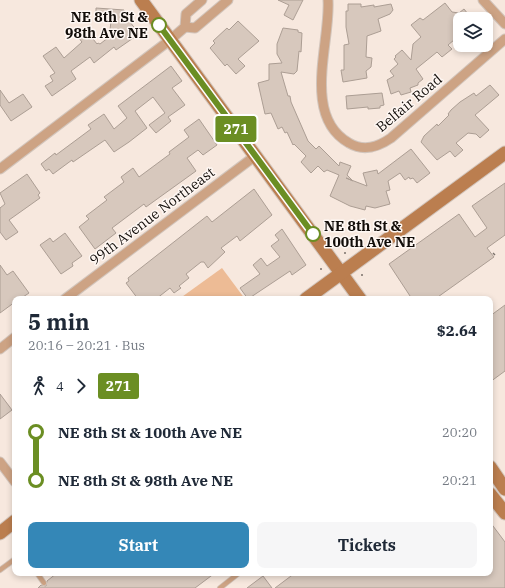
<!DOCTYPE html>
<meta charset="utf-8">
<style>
:root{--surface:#fff;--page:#f6f6f7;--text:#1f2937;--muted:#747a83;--accent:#3487b7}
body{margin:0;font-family:"IBM Plex Serif",serif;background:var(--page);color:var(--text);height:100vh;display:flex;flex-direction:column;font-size:15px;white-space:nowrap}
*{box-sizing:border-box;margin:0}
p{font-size:13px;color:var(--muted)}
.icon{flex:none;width:22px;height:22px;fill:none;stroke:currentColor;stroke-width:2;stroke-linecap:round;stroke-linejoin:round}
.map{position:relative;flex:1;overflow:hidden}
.side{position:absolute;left:12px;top:296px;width:481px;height:280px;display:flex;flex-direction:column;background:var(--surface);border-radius:8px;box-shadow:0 2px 6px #0003}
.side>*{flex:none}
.badge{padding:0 8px;border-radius:3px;font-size:14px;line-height:26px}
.controls{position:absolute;left:453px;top:12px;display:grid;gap:8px}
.controls a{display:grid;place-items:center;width:40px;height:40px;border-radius:8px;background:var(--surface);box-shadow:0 2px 6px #0003;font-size:20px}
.map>.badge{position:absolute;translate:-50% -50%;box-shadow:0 0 0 2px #fff}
.legs{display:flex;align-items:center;gap:6px;height:44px;padding:0 16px;font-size:13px}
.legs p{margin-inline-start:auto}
.headline{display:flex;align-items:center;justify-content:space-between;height:68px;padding:0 16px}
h1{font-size:22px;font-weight:800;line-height:30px}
.primary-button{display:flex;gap:8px;margin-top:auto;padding:8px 16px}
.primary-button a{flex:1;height:46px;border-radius:8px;background:var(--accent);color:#fff;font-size:16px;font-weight:800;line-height:46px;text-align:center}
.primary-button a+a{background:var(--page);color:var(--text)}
ul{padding:0 16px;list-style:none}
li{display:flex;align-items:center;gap:14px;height:48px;font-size:15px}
li i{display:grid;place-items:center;width:6px;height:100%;margin:0 5px;background:currentColor}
li i::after{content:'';width:10px;height:10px;margin:-5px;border:3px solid;border-radius:50%;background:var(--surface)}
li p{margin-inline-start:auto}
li:first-child i{background:linear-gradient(#0000 50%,currentColor 0)}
li:last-child i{background:linear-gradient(currentColor 50%,#0000 0)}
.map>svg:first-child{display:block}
</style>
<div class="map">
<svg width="505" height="588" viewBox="0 0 505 588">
<rect width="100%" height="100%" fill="#f7e8de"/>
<polygon fill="#edbb95" points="222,268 245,299 179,299"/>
<g fill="#d7c8bd" stroke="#ac9e94">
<polygon points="278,0 303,0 293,20 284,15 289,5"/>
<polygon points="445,3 452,12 459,13 464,9 472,19 460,19 460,35 448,45 452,49 442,57 437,52 416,69 423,79 418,83 418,85 410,88 411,92 401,95 399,91 391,94 387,80 394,76 390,71 398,64 394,59 396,57 395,56 402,50 411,60 413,44 421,37 411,25 420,18 423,20"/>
<polygon points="348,4 361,4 361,7 374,5 374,7 391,4 393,10 390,14 378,19 381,31 367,36 366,57 372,58 371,67 366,71 367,78 343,82 341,70 344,70 344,45 349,44 346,27 346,11 348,11"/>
<polygon points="96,8 124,10 124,14 139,34 116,50 114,47 94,63 90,57 71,71 76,79 52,96 45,86 53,81 50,76 55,73 43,56 56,47 64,58 82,42 78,37 86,30 97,44 98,43 100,44 113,34 110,30 111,21 100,20 96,14"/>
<polygon points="238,21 259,41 238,59 245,66 236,74 227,64 225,66 210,48 215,43 213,41 227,28 229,30"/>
<polygon points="283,28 298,30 298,32 302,33 301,52 299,51 297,71 294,74 281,72 288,96 290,96 291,102 308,141 316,149 319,146 339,166 340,162 351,166 347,175 353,181 346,178 367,186 363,173 377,170 378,174 411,149 430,173 417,183 413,178 410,179 409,177 405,180 400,173 388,181 390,190 386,191 390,204 375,208 366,206 365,210 350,206 330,196 339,175 327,170 324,172 318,166 311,173 301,162 306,156 294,144 293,145 287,132 285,133 282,127 278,129 271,113 265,114 258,83 269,80 269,64 282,63 277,54 277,44"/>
<polygon points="171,66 182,81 172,88 185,105 168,117 171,121 156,133 149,125 165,113 153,97 135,111 147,128 129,142 114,152 105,140 73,162 72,160 53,174 49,169 46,171 41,164 55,153 56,155 91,129 88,125 104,114 114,129 127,118 118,106"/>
<polygon points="490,85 499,95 475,115 489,130 480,138 476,134 468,133 456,143 463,150 455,157 450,151 437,160 421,142 424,136 437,124 438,126 449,115 448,114 451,110 460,102 474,93 476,96"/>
<polygon points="0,90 9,103 23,94 32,107 11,121 0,105"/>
<polygon points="382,93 384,105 380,106 380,108 368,109 368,107 347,109 346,96"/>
<polygon points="199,119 217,145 203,155 198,150 187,158 196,171 146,207 144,204 112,228 116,233 95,249 79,227 89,219 86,216 107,200 104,197 124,182 121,177 133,168 139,177 170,154 169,152 189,137 184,130"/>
<polygon points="27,174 40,193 38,195 40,198 9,220 18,232 6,240 0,232 0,208 5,204 0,193"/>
<polygon points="505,183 505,235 487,248 494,257 435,299 412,299 389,264 459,214 475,237 487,228 472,206"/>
<polygon points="254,189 272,215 240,241 237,236 221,248 225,252 208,268 204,262 201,262 186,274 189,278 179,286 181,288 174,293 170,288 156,299 138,299 126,283 129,281 128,278 207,216 212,222"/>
<polygon points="282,229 306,265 292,275 290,271 248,299 240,288 260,274 253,265 261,258 267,266 280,257 271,246 279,240 275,235"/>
<polygon points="65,233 82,256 72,263 73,266 61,274 40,245 50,238 53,242"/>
<polygon points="0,265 7,275 13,271 29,293 20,299 15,299 15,302 0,313"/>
<polygon points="505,305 505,371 490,382 490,316"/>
<polygon points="0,394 12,410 0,419"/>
<polygon points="490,522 505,542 505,588 275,588 295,573 490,573"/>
<polygon points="57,573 215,573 195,588 38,588 41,585 46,586 47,581"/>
<polygon points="263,576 272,588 247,588"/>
</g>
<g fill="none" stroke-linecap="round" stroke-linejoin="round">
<defs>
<g id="service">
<polyline points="0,570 15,559"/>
<polyline points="37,573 44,583"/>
<polyline points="220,588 239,573"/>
</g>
<g id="minor">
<path d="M328 0C331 41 301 116 349 143 364 152 378 147 391 138L505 39"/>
<polyline points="483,0 505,24"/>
<polyline points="185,27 195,28 228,0"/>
<polyline points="0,169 170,40 185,27 186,14 202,0"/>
<polyline points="65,299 255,156"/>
<polyline points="0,349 15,337"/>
<polyline points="0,462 15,482"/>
</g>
<g id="secondary">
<polyline points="141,0 360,299"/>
<polyline points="306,299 505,153"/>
<polyline points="490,467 505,489"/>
<polyline points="490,494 505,513"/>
<polyline points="0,533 15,521"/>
</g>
</defs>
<use href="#service" stroke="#d2c5bc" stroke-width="6"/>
<use href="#minor" stroke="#d2c5bc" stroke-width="11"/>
<use href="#secondary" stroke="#d2c5bc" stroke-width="15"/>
<g stroke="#7a716a" stroke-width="1.5" stroke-dasharray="4 2" stroke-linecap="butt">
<polyline points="493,253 495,255"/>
<polyline points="345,254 345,252"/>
<polyline points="320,269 322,269"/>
<polyline points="361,275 363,275"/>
</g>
<use href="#service" stroke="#cda384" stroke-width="4.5"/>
<use href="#minor" stroke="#cda384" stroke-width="9"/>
<use href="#secondary" stroke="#bb7e4f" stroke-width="13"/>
</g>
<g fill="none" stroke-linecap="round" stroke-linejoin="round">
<defs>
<polyline id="line-1" points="159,25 313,234"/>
</defs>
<use href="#line-1" stroke="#fff" stroke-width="9"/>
<use href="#line-1" stroke="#6b8e23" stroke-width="6"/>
</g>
<g fill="#fff" stroke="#6b8e23" stroke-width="2">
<circle cx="159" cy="25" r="7"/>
<circle cx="313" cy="234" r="7"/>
</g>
<g text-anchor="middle" stroke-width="3" stroke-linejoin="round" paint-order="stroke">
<g font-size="14" font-weight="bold" fill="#120d09" stroke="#fef7f3" text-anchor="end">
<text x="148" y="22">NE 8th St &amp;<tspan x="148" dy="16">98th Ave NE</tspan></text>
<text x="324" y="231" text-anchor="start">NE 8th St &amp;<tspan x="324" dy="16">100th Ave NE</tspan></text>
</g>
<g font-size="14" fill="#120d09" stroke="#fef7f3">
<text transform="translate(409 103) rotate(-40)" y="5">Belfair Road</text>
<text transform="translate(152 216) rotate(-37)" y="5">99th Avenue Northeast</text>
</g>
</g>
</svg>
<div class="controls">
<a><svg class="icon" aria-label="layers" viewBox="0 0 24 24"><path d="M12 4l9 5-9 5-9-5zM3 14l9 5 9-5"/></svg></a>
</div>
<b class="badge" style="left:236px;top:129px;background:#6b8e23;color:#fff">271</b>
<section class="side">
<div class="headline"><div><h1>5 min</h1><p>20:16 – 20:21 · Bus</p></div><b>$2.64</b></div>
<div class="legs"><svg class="icon" aria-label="walk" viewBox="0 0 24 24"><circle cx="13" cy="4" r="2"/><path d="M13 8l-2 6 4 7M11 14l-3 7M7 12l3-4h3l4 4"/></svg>4<svg class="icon" aria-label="forward" viewBox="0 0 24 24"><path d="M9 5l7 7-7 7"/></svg><b class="badge" style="background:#6b8e23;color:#fff">271</b></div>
<ul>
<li><i style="color:#6b8e23"></i><b>NE 8th St &amp; 100th Ave NE</b><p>20:20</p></li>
<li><i style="color:#6b8e23"></i><b>NE 8th St &amp; 98th Ave NE</b><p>20:21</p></li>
</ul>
<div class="primary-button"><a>Start</a><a>Tickets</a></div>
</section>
</div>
